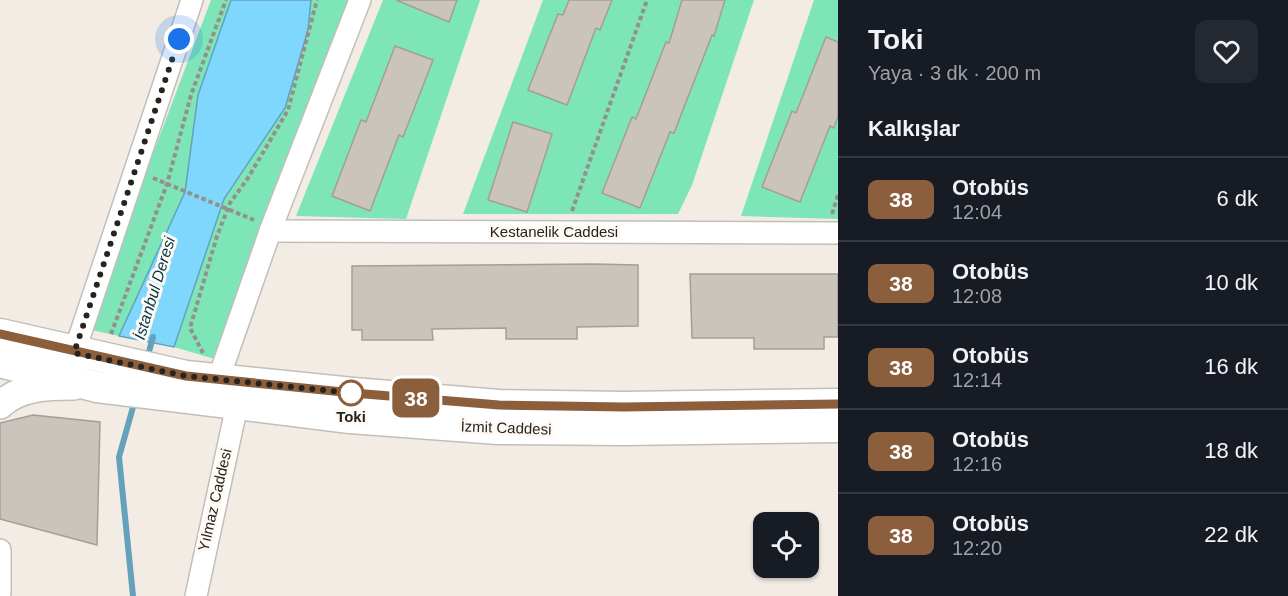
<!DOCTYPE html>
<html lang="tr">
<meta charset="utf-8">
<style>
:root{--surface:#171b24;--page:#242831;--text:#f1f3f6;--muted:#9ea1a6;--line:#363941}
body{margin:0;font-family:Helvetica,sans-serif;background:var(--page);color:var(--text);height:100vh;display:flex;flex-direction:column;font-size:22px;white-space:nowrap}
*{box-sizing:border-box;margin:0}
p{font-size:20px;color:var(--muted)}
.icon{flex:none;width:33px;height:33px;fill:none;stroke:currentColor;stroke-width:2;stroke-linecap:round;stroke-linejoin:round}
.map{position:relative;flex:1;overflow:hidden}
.sheet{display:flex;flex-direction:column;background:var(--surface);width:450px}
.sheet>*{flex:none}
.badge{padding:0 12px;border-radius:9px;font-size:21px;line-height:39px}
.controls{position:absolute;left:753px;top:512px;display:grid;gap:12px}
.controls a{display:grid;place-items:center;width:66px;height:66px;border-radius:12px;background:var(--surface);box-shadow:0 2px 4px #0004;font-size:30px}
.you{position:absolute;width:30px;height:30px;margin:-15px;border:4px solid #fff;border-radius:50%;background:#1a73e8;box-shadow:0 0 0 9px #1a73e833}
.map>.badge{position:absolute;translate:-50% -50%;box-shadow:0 0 0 3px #fff}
h2{padding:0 30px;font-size:22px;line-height:54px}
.round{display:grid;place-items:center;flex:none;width:63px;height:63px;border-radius:12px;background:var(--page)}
.summary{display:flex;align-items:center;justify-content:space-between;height:102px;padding:0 30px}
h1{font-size:28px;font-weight:600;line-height:45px}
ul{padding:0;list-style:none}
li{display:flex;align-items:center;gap:18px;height:84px;padding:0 30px;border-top:2px solid var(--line)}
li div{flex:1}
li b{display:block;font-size:22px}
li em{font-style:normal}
li .badge{min-width:66px;font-weight:700;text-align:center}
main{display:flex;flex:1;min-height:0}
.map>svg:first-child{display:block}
</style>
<main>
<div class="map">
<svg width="838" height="596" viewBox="0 0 838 596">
<rect width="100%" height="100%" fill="#f2ece5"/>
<g fill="#7de5b8">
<polygon points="211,0 231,0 198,95 185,192 119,336 87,329"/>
<polygon points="311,0 350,0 218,360 174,347 224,199 284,109 308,30"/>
<polygon points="383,0 480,0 406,219 296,216"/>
<polygon points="543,0 754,0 692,185 678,214 463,214"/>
<polygon points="814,0 838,0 838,219 741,216"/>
</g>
<polygon fill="#7fd7fd" stroke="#64a1bb" stroke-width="1.5" points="231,0 311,0 308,30 285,108 224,199 174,347 119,336 185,192 198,95"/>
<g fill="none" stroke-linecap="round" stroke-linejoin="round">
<g stroke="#64a1bb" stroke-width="6">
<polyline points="147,359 153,337"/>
<polyline points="133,596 119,457 135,400"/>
</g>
</g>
<g fill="#cac4bd" stroke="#a49e98" stroke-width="1.5">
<polygon points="396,0 457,0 449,22"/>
<polygon points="569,0 612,0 600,30 596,28 567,105 528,90 558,14 563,15"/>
<polygon points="682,0 725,0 714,36 712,35 674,133 670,132 640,208 602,193 632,117 636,119 666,42 669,43"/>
<polygon points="826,37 838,42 838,116 834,128 830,126 800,202 762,187 792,111 796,113"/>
<polygon points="395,46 433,60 403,137 399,135 370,211 332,196 361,120 366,122"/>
<polygon points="513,122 552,134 527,212 488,200"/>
<polygon points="593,264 638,265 638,326 577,327 577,339 506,339 506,328 432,329 433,340 362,340 362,330 352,330 352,266"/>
<polygon points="690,274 838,274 838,337 824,337 824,349 754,349 754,338 692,338"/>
<polygon points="33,415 100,422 97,545 0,519 0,423"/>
</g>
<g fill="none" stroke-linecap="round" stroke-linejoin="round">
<defs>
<g id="minor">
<polyline points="270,231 838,233"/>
<polyline points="74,353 192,0"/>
<polyline points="218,380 272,226 360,0"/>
<polyline points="0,550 0,593"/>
<polyline points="196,596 237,405"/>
</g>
<path id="tertiary" d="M0 405C20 386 49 386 74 386"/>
<g id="secondary">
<polyline points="0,334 186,376 353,393 499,405 624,407 838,404"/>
<polyline points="0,362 97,387 350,418 498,429 625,430 838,427"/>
</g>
</defs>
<use href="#minor" stroke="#c4beb8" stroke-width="24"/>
<use href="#tertiary" stroke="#c4beb8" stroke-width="30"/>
<use href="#secondary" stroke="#c4beb8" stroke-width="33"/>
<g stroke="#94908b" stroke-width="4" stroke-dasharray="4.5 3" stroke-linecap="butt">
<polyline points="153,178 254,220"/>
<polyline points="572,211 647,0"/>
<polyline points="832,214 838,195"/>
<polyline points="111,334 167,184 191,95 226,0"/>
<polyline points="203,353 190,328 217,236 230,203 248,178 288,110 317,0"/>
</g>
<use href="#minor" stroke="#fff" stroke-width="21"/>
<use href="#tertiary" stroke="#fff" stroke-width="27"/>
<use href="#secondary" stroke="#fff" stroke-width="30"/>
</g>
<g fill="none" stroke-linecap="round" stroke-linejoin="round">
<defs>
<polyline id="line" points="0,334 186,376 353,393 499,405 624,407 838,404"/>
</defs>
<use href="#line" stroke="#fff" stroke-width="14"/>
<use href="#line" stroke="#8b5e3c" stroke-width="9"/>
<polyline stroke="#262421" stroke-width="6" stroke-dasharray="0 10.8" points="179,39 74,353 186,376 351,393"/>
</g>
<circle fill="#fff" stroke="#8b5e3c" stroke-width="3" cx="351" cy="393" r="12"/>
<g text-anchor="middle" stroke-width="6" stroke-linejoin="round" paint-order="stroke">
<g font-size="15" fill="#262421" stroke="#fff9f4">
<text x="554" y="237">Kestanelik Caddesi</text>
<text transform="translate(506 428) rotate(2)" y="5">İzmit Caddesi</text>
<text transform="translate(215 500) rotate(-77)" y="5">Yılmaz Caddesi</text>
</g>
<g font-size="15" font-weight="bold" fill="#262421" stroke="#fff9f4">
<text x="351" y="422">Toki</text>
</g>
<g font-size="16" font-style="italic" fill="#00374a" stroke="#fff9f4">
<text transform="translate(154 288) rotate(-73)" y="6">İstanbul Deresi</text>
</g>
</g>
</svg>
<div class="controls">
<a><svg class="icon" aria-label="locate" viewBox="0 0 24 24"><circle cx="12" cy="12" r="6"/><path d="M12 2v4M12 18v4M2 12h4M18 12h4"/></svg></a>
</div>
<div class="you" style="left:179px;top:39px"></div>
<b class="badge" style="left:416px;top:398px;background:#8b5e3c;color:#fff">38</b>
</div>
<section class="sheet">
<div class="summary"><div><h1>Toki</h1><p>Yaya · 3 dk · 200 m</p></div><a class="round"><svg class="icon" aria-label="heart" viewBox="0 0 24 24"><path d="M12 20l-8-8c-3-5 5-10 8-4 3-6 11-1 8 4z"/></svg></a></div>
<h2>Kalkışlar</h2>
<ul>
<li><span class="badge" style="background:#8b5e3c;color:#fff">38</span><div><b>Otobüs</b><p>12:04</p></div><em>6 dk</em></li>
<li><span class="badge" style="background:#8b5e3c;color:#fff">38</span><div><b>Otobüs</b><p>12:08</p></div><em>10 dk</em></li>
<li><span class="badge" style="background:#8b5e3c;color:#fff">38</span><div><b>Otobüs</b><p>12:14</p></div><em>16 dk</em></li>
<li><span class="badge" style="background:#8b5e3c;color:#fff">38</span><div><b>Otobüs</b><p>12:16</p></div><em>18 dk</em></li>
<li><span class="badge" style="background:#8b5e3c;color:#fff">38</span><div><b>Otobüs</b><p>12:20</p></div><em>22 dk</em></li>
</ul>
</section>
</main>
